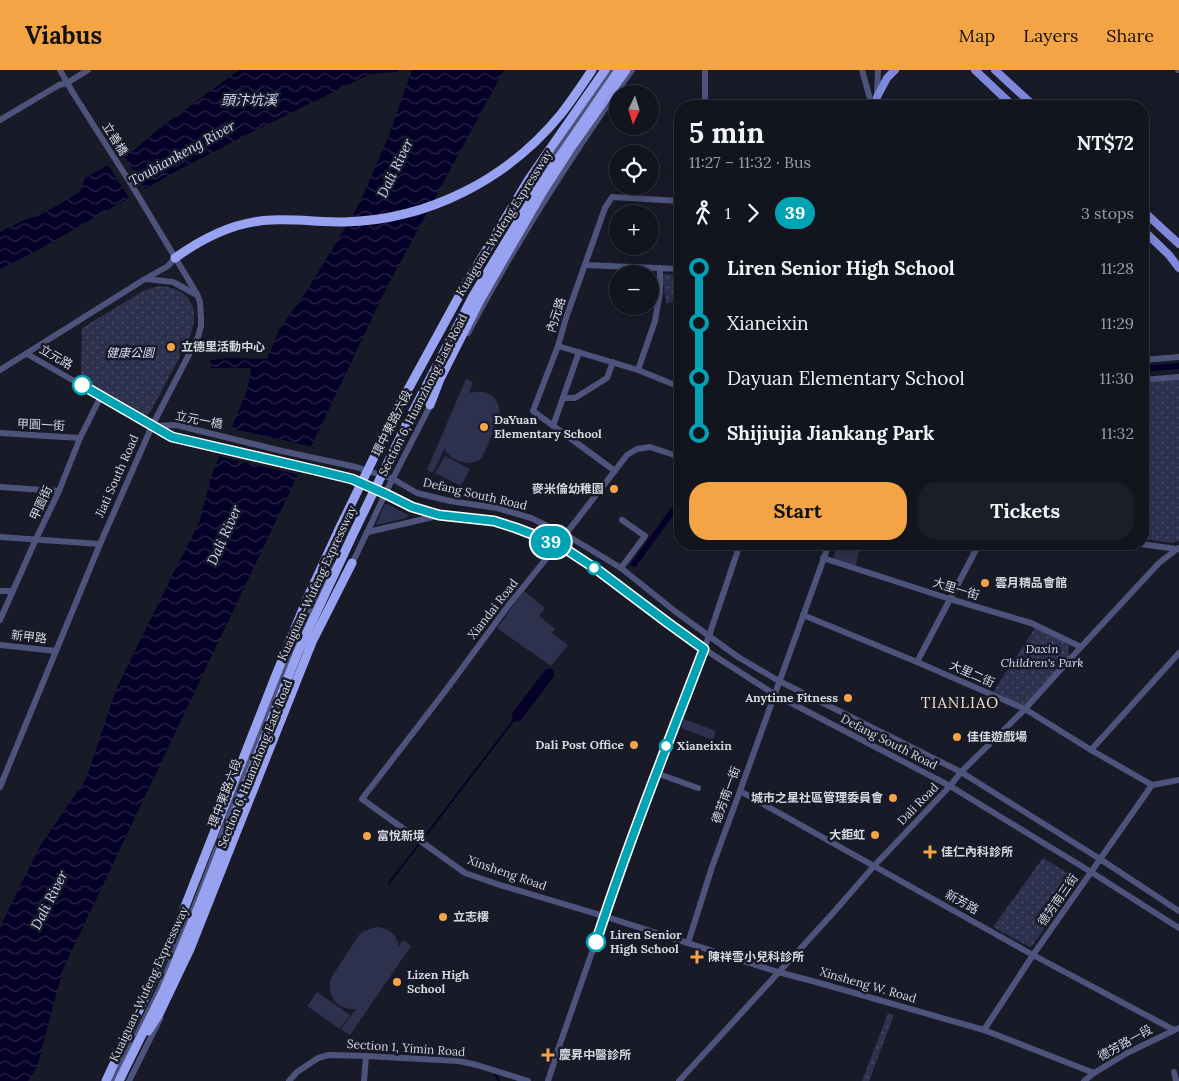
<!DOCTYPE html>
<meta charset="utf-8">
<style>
:root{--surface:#12141e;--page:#1b1d27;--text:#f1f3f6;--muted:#9c9ea4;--line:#31333c;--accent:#f4a444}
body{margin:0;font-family:Lora,"Noto Sans TC",serif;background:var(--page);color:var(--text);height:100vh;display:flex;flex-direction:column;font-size:19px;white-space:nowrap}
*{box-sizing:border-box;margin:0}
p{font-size:16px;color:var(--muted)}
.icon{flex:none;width:28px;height:28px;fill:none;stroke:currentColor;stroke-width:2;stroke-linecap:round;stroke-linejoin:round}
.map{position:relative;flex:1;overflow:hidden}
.details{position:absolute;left:674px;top:30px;width:475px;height:450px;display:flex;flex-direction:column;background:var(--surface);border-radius:20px;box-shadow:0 2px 12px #0003,0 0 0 1px var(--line)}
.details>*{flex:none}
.badge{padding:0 10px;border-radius:16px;font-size:18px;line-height:32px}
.needle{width:32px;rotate:184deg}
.fabs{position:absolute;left:609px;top:15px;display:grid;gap:10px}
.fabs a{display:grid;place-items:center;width:50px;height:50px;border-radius:50%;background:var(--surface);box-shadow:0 2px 12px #0003,0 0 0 1px var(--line);font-size:25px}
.map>.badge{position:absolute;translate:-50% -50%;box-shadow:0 0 0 2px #fff}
.legs{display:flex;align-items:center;gap:8px;height:55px;padding:0 15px;font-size:16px}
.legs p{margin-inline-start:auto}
.overview{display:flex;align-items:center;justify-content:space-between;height:85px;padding:0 15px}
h1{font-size:28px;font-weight:800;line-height:38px}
.cta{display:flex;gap:10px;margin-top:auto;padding:10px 15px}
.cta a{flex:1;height:58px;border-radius:20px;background:var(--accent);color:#111;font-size:20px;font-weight:800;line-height:58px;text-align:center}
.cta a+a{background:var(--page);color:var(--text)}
ul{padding:0 15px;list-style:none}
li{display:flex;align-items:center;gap:18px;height:55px;font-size:19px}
li i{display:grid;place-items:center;width:8px;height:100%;margin:0 6px;background:currentColor}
li i::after{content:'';width:12px;height:12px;margin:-6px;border:4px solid;border-radius:50%;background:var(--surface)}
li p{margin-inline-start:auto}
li:first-child i{background:linear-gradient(#0000 50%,currentColor 0)}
li:last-child i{background:linear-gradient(currentColor 50%,#0000 0)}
header{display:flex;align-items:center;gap:30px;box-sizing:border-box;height:70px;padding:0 25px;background:var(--accent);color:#111}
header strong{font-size:24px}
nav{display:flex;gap:28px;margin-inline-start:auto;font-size:18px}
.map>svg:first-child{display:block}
</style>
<header>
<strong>Viabus</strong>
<nav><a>Map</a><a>Layers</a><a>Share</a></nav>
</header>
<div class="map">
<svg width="1179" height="1011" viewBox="0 0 1179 1011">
<defs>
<pattern id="park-dots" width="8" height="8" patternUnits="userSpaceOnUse" patternTransform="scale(1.25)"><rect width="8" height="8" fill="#2d314e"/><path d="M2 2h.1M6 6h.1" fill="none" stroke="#4b4e67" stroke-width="1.8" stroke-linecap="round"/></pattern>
<pattern id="water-waves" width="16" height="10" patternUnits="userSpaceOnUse" patternTransform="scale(1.25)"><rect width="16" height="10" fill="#050028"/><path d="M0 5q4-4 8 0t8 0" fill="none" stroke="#292447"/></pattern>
</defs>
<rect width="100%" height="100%" fill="#181a28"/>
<g fill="#2d314e">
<path d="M466 309 473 312 469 323C477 321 485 321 492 326 506 338 497 354 491 367 488 374 485 382 481 389 467 397 452 391 444 379L433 403 427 400Z"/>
<polygon points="445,386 470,399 461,416 435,403"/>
<polygon points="385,434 387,434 408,445 407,448 376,455"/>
<polygon points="837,474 854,474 860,475 856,495 833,490"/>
<polygon points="524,521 545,538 539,546 555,559 552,563 568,575 551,596 497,558"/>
<polygon points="684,649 716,661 713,670 681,658"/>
<path d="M377 857C389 858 396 864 399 876L403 870 411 876 350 965 341 959 356 939C352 939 347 939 343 937 331 933 328 918 331 908L359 865 364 861Z"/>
<polygon points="317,922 350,945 340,959 307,936"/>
</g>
<g fill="url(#park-dots)">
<polygon points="662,204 680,204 680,229 666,234"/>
<path d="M159 216C187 217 201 236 191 263 188 273 181 284 176 294 167 310 159 326 151 341L147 346 81 308 82 258 145 220Z"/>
<polygon points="1179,310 1179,471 1172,473 1143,469 1143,313"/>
<polygon points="1035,558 1068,573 1069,587 1025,637 993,622"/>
<polygon points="1043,788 1076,808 1076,813 1032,876 1030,877 1026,875 993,857"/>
<polygon points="888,943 894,945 869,1011 862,1011"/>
</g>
<g fill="url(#water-waves)">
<polygon points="239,0 399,0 397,2 370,4 248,64 173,103 34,182 0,199 0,162 20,152 51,139 80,122 85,108 133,81 156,61"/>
<polygon points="412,0 504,0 386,219 63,899 37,997 28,1011 0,1011 0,857 40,776 86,709 117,617 177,496 199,453 212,404 247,321 251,298 211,298 210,290 231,288 267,289 279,260 306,222 353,145 365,121 388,68"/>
</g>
<g fill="#181a28">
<polygon points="123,84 146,121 130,130 107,93"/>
<polygon points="229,358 314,377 300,405 217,386"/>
</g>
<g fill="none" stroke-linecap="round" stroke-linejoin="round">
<g stroke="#050028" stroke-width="2">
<polyline points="423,769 517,646"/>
<polyline points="389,813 420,773"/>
<polyline points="495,1004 499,1011"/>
</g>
<g stroke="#050028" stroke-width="6">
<polyline points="1142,299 1179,296"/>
<polyline points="634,494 680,431"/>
</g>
<polyline stroke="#050028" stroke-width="11" points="517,646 549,604"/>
<g stroke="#4d537a" stroke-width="6">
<polyline points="862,0 872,36"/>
<polyline points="1178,0 1179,0"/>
<polyline points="705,36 705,0"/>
<polyline points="874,36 877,27 878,0"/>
<polyline points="0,50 59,15 67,13 88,0"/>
<polyline points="519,142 535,114 610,0"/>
<polyline points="585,195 680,199"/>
<polyline points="146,209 173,212 195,224"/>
<path d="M468 263C516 172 572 85 632 0"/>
<polyline points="558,276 638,300 680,317"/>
<polyline points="27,284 172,367 315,400 352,409 386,424 412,437 439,445 494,451 516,458 558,474 599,501 668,553 704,579 774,624 950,716 1091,802 1179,858"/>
<polyline points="1142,290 1179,287"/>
<polyline points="0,300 145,209 168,196 175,188"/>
<polyline points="638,300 655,251 660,222 660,199"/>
<polyline points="1142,310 1179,307"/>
<polyline points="563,328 575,328 607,308 613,292"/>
<polyline points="153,356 176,355 282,381 356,397 393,409 417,423 450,431 497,438 531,448 568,466 621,498 676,542 738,587 779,611 961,702 1100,789 1179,841"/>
<polyline points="553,356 579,282"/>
<polyline points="0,363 80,368"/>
<polyline points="680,387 650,377 637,379 627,385 558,474 508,536 446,620 362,729 465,803 500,815 604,846 778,902 816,912 984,960 1094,1003"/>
<polyline points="615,401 533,341 558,276 566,248 605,138 612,127 680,131"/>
<polyline points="0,417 59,421"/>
<polyline points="368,462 437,446"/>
<polyline points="0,467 100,474"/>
<polyline points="1140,474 1177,479"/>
<polyline points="823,488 950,529 1031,553 1081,577"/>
<polyline points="351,496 388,418 432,332"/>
<polyline points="621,498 645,466 622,450"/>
<polyline points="0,521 12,521"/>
<polyline points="803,545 917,592 1025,639 1091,680 1152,715 1179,710"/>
<polyline points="0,550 36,469 59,421 80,368 101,326"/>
<polyline points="0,575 56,581"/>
<polyline points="917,592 979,474"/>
<polyline points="1091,680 1179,583"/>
<polyline points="656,703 698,718"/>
<polyline points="0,717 100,474 152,356 198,267 201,256 201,249 200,232 197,224 131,114 73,23 60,0"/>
<polyline points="740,721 1033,885 1174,960"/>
<polyline points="688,873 712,797 740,721 829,474"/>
<polyline points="984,960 1033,885 1152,715"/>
<polyline points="1174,1002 1176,1011"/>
<polyline points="114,1011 160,918 197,830 263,657 302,560 333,496"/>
<polyline points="129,1011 160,949"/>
<polyline points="289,1011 297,1002 318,988 329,985 366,986 459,991 477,995 528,1011"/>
<polyline points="364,1011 366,986"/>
<polyline points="548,1011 560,974 636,756 709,566 740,474"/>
<polyline points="679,1011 833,843 874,796 950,716 961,702 1025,639 1081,577 1159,493 1177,479 1179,478"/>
<polyline points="1084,1011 1094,1003 1127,983 1179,958"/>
</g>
<g stroke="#7f89db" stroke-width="8">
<polyline points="975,0 1013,36"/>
<polyline points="995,0 1034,36"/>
<polyline points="877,27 887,8 895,0"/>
<polyline points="1142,140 1179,174"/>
<polyline points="1142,159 1169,185 1179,198"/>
</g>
<g stroke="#97a2f1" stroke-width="9">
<path d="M175 188C204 167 236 151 272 150 296 149 320 152 344 152 429 150 508 109 561 44 572 30 582 15 592 0"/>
<polyline points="430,335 440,309 480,230 543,121 570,79 626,0"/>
</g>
<g stroke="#97a2f1" stroke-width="9">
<polyline points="148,961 159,944 190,879 312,572 352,493"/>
<polyline points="106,1011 173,867 276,605 307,529 341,455 399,336 463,219 529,109 605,0"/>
<polyline points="119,1011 164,920 201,831 298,582 354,462 412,343 473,226 539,117 619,0"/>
</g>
</g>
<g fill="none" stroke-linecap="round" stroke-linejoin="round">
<defs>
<path id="line-1" d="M82 315 172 367 315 400 352 409 386 424 412 437 439 445 494 451 516 458 558 474 599 501 668 553 704 579C667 676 628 773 596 872"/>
</defs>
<use href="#line-1" stroke="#fff" stroke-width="11"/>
<use href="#line-1" stroke="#00a3b4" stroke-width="8"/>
</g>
<g fill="#f4a444" stroke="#181a28" stroke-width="2">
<circle cx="171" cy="277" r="5"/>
<circle cx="484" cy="357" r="5"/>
<circle cx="614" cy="419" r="5"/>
<circle cx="985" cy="513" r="5"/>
<circle cx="848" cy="628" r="5"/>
<circle cx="957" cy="667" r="5"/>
<circle cx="634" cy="675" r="5"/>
<circle cx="893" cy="728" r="5"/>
<circle cx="875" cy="765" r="5"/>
<circle cx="367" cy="766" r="5"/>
<path d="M927.5 774.5h5v5h5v5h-5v5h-5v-5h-5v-5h5z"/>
<circle cx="443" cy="847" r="5"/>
<path d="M694.5 879.5h5v5h5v5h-5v5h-5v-5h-5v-5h5z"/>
<circle cx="397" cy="912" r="5"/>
<path d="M545.5 977.5h5v5h5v5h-5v5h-5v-5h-5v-5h5z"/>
</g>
<g fill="#fff" stroke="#00a3b4" stroke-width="2.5">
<circle cx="82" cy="315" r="9"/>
<circle cx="594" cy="498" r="6"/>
<circle cx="666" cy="676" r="6"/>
<circle cx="596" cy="872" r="9"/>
</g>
<g text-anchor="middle" stroke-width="5" stroke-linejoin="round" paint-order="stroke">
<g font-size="12" fill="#d5d7e0" stroke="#181a28">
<text transform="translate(115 69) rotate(58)" y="4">立善橋</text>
<text transform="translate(504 153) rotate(-58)" y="4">Kuaiguan-Wufeng Expressway</text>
<text transform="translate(556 245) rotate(-72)" y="4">內元路</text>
<text transform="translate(56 287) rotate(30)" y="4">立元路</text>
<text transform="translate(423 325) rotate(-63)" y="4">Section 6, Huanzhong East Road</text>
<text transform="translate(199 350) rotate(11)" y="4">立元一橋</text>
<text transform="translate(392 353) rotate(-63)" y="4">環中東路六段</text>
<text transform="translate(41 355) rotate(3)" y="4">甲園一街</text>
<text transform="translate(117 406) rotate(-66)" y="4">Jiati South Road</text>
<text transform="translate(475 424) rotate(13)" y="4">Defang South Road</text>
<text transform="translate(41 433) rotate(-65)" y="4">甲園街</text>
<text transform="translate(317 513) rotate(-65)" y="4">Kuaiguan-Wufeng Expressway</text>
<text transform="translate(956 519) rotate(17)" y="4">大里一街</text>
<text transform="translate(493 539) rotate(-52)" y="4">Xiandai Road</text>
<text transform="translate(29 567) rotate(6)" y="4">新甲路</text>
<text transform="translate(972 604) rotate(24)" y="4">大里二街</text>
<text transform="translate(889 672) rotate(27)" y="4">Defang South Road</text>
<text transform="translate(255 694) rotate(-68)" y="4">Section 6, Huanzhong East Road</text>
<text transform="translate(225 723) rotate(-69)" y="4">環中東路六段</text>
<text transform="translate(726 725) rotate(-70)" y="4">德芳南一街</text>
<text transform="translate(918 734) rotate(-46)" y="4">Dali Road</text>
<text transform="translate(507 803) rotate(19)" y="4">Xinsheng Road</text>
<text transform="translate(1058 830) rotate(-55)" y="4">德芳南三街</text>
<text transform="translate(962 832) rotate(29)" y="4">新芳路</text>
<text transform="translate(149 914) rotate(-65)" y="4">Kuaiguan-Wufeng Expressway</text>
<text transform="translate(868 915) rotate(16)" y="4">Xinsheng W. Road</text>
<text transform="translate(1125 973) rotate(-29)" y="4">德芳路一段</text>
<text transform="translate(406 978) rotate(4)" y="4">Section 1, Yimin Road</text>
</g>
<g font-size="12" font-weight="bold" fill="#d5d7e0" stroke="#181a28" text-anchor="start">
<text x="181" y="281">立德里活動中心</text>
<text x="494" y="354">DaYuan<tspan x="494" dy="14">Elementary School</tspan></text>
<text x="604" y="423" text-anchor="end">麥米倫幼稚園</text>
<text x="995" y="517">雲月精品會館</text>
<text x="838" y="632" text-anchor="end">Anytime Fitness</text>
<text x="967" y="671">佳佳遊戲場</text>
<text x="624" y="679" text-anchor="end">Dali Post Office</text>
<text x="883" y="732" text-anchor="end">城市之星社區管理委員會</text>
<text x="865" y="769" text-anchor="end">大鉅虹</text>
<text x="377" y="770">富悅新境</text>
<text x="941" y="786">佳仁內科診所</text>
<text x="453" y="851">立志樓</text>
<text x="708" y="891">陳祥雪小兒科診所</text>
<text x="407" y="909">Lizen High<tspan x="407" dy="14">School</tspan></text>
<text x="559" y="989">慶昇中醫診所</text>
</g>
<g font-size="12" font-style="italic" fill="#d6dcfd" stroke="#181a28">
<text x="130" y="287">健康公園</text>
<text x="1042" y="583">Daxin<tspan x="1042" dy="14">Children's Park</tspan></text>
</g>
<g font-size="12" font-weight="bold" fill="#d5d7e0" stroke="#181a28" text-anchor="start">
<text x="677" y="680">Xianeixin</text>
<text x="610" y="869">Liren Senior<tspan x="610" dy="14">High School</tspan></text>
</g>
<g font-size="14" font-style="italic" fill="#d1d7f8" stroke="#181a28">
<text x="249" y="35">頭汴坑溪</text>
<text transform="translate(182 83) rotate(-29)" y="5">Toubiankeng River</text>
<text transform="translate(395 98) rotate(-64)" y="5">Dali River</text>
<text transform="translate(224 465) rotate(-66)" y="5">Dali River</text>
<text transform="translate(49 830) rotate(-63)" y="5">Dali River</text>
</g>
<g font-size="15" letter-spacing="1" fill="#f6dfc8" stroke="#181a28">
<text x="960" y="638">TIANLIAO</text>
</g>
</g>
</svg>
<div class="fabs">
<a><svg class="needle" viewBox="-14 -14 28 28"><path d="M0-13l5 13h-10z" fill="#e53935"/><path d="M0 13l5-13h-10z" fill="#9c9ea4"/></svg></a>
<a><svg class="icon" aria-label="locate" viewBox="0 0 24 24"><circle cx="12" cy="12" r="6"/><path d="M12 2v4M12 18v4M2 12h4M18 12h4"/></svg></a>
<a>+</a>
<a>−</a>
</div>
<b class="badge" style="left:551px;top:472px;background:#00a3b4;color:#fff">39</b>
<section class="details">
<div class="overview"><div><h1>5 min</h1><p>11:27 – 11:32 · Bus</p></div><b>NT$72</b></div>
<div class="legs"><svg class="icon" aria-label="walk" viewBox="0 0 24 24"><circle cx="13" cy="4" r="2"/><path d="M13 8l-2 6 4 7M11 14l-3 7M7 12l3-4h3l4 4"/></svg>1<svg class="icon" aria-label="forward" viewBox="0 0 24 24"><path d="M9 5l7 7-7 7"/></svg><b class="badge" style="background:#00a3b4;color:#fff">39</b><p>3 stops</p></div>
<ul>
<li><i style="color:#00a3b4"></i><b>Liren Senior High School</b><p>11:28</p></li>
<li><i style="color:#00a3b4"></i><span>Xianeixin</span><p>11:29</p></li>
<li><i style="color:#00a3b4"></i><span>Dayuan Elementary School</span><p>11:30</p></li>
<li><i style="color:#00a3b4"></i><b>Shijiujia Jiankang Park</b><p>11:32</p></li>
</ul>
<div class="cta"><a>Start</a><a>Tickets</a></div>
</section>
</div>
